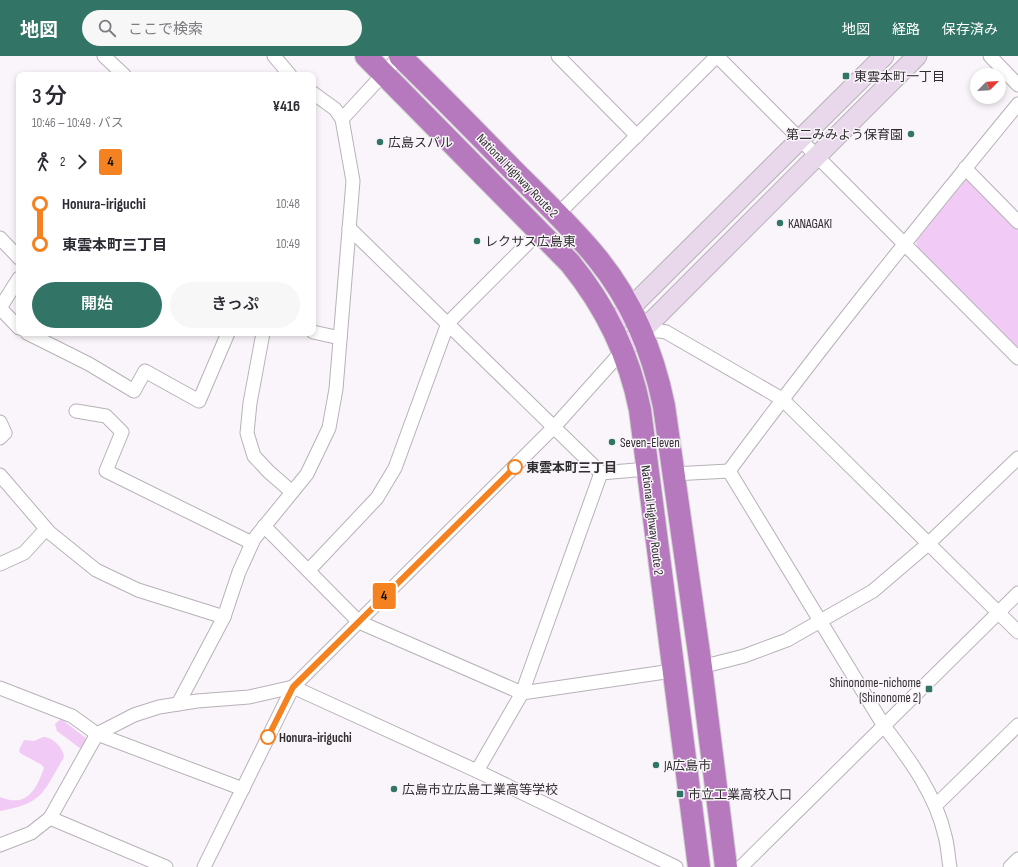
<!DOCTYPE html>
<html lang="ja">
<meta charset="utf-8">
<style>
:root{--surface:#fff;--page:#f7f7f7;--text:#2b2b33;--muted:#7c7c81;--accent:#327566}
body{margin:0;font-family:"Sofia Sans Condensed","Noto Sans JP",sans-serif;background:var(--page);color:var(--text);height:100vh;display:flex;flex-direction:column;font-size:15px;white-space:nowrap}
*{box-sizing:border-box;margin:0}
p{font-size:13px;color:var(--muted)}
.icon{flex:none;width:22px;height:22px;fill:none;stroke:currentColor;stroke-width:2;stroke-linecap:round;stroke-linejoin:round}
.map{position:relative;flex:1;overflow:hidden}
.details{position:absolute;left:16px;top:16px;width:300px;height:264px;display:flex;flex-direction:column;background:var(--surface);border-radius:8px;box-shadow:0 2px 6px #0003}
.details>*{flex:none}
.badge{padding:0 8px;border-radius:3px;font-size:14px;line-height:26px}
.needle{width:26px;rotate:66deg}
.controls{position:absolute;left:970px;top:12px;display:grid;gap:8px}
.controls a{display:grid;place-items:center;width:36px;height:36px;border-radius:50%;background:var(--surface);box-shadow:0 2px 6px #0003;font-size:20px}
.map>.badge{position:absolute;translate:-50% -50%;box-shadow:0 0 0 2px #fff}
.legs{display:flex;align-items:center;gap:6px;height:44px;padding:0 16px;font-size:13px}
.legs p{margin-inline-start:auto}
.overview{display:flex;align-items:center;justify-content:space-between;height:68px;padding:0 16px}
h1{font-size:22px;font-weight:600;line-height:30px}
.primary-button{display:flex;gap:8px;margin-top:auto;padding:8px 16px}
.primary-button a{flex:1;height:46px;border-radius:24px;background:var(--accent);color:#fff;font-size:16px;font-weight:600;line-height:46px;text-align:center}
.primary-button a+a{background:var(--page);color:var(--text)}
ul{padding:0 16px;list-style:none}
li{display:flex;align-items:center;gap:14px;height:40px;font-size:15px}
li i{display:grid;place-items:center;width:6px;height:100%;margin:0 5px;background:currentColor}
li i::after{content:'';width:10px;height:10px;margin:-5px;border:3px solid;border-radius:50%;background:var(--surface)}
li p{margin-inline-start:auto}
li:first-child i{background:linear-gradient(#0000 50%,currentColor 0)}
li:last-child i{background:linear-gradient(currentColor 50%,#0000 0)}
header{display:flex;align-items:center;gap:24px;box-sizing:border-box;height:56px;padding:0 20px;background:var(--accent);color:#fff}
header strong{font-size:19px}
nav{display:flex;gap:22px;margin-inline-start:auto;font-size:14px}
.search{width:280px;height:36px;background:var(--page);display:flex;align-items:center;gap:10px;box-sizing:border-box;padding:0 14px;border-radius:22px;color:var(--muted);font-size:15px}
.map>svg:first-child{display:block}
</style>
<header>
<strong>地図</strong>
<div class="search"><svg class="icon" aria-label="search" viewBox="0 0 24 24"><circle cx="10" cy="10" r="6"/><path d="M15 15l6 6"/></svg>ここで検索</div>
<nav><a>地図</a><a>経路</a><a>保存済み</a></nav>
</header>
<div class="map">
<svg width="1018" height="811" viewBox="0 0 1018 811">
<rect width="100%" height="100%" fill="#faf5fa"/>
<g fill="#f1caf6">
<polygon points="970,121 1018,172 1018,295 917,192 916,184 962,123"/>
<polygon points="61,663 86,682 87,687 84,693 81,693 57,675 55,668"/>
<path d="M43 681C53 681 62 691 64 700L63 703C42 738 43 747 0 755V741C27 752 36 734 44 712L42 709 20 697 19 694 24 684 34 685Z"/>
</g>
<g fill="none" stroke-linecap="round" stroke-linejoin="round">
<defs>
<g id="street">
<polyline points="104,0 124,19"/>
<polyline points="274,0 290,19"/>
<polyline points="558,0 637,80"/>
<polyline points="990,0 1018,29"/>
<polyline points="342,63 400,0"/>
<polyline points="965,112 1018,166"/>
<polyline points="557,159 717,0 1018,302"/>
<polyline points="349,172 601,417 647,413"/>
<polyline points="0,182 19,202"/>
<polyline points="0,252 19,222"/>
<polyline points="0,252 19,272"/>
<polyline points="641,275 660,275 666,276 782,343 1018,576"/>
<polyline points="313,276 340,282"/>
<polyline points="27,277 89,308 134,335 145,315 199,345 228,277"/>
<polyline points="263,277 250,347 247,377 254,400 269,416 292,436"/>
<polyline points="76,355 106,360 122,376 106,415 252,487"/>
<polyline points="0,366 5,377 0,382"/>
<path d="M729 415C821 290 919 169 1018 48"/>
<path d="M673 418 729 415 884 670C910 704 936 739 945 780 948 790 948 801 950 811"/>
<polyline points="0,419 49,476 96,514 138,534 224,561"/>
<polyline points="264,470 359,566 522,637 672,615"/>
<polyline points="0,508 24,497 46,473"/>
<polyline points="309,514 377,442 395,412 448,267 540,175"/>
<polyline points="701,611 744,600 787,584 873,535 928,488 1018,402"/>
<polyline points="0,632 72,660 97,678 243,733"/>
<polyline points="178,648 224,561 239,516 254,483 307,418 329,372 336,333 353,125 342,63 335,53 313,37"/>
<polyline points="477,715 522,637 601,417"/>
<polyline points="936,749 1018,669"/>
<polyline points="50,762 166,811"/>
<polyline points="0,789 31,777 50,762 97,678 134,659 159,651 197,645 249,641 293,631 477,715 676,811"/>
<polyline points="204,811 293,631 555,370 623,294"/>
<polyline points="741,811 1018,537"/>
<polyline points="1010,811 1018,803"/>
</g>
<g id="secondary">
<polyline points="612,270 884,0"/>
<polyline points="623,294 917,0"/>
</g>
<g id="highway">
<path d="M366 0 570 207C606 251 629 298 640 354L699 811"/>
<path d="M400 0C439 38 476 76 513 114 542 143 572 171 597 202 632 245 653 296 664 350L701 611 726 811"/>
</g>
</defs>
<use href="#street" stroke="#b6b2b7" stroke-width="15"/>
<use href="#secondary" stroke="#b6b2b7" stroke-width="21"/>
<use href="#highway" stroke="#d1d1d1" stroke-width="24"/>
<use href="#street" stroke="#fff" stroke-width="13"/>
<use href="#secondary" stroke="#e9d7ec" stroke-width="19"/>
<use href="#highway" stroke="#b679be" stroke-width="22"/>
</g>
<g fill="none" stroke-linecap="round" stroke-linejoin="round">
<defs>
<polyline id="line-1" points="268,681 293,631 515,411"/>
</defs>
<use href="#line-1" stroke="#fff" stroke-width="9"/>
<use href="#line-1" stroke="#f58220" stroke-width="6"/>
</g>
<g fill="#327566" stroke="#faf5fa" stroke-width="1.5">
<rect x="842" y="16" width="8" height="8" rx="2"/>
<circle cx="911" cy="78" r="4"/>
<circle cx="380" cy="86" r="4"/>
<circle cx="780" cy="167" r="4"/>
<circle cx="477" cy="185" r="4"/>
<circle cx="612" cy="386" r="4"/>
<rect x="925" y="629" width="8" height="8" rx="2"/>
<circle cx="656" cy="709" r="4"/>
<circle cx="394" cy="733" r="4"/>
<rect x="676" y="734" width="8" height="8" rx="2"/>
</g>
<g fill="#fff" stroke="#f58220" stroke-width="2">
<circle cx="515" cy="411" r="7"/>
<circle cx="268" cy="681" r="7"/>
</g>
<g text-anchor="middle" stroke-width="3" stroke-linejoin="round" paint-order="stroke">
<g font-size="13" fill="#302e30" stroke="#faf5fa" text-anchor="start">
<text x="854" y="25">東雲本町一丁目</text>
<text x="903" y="83" text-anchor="end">第二みみよう保育園</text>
<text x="388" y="91">広島スバル</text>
<text x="788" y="172">KANAGAKI</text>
<text x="485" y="190">レクサス広島東</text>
<text x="620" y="391">Seven-Eleven</text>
<text x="921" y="631" text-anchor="end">Shinonome-nichome<tspan x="921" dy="15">(Shinonome 2)</tspan></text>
<text x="664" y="714">JA広島市</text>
<text x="402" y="738">広島市立広島工業高等学校</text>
<text x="688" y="743">市立工業高校入口</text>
</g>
<g font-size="13" fill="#302e30" stroke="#faf5fa">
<text transform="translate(518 119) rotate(46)" y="5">National Highway Route 2</text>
<text transform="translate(653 464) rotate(83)" y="5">National Highway Route 2</text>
</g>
<g font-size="13" font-weight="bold" fill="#302e30" stroke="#faf5fa" text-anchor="start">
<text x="526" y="416">東雲本町三丁目</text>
<text x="279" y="686">Honura-iriguchi</text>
</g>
</g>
</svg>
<div class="controls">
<a><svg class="needle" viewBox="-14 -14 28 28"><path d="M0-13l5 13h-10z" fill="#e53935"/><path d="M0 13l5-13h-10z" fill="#7c7c81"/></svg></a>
</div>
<b class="badge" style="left:384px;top:540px;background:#f58220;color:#111">4</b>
<section class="details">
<div class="overview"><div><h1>3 分</h1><p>10:46 – 10:49 · バス</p></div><b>¥416</b></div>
<div class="legs"><svg class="icon" aria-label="walk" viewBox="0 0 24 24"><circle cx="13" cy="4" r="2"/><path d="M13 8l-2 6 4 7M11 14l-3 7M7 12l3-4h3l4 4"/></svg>2<svg class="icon" aria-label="forward" viewBox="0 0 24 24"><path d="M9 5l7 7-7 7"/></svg><b class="badge" style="background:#f58220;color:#111">4</b></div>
<ul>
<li><i style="color:#f58220"></i><b>Honura-iriguchi</b><p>10:48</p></li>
<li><i style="color:#f58220"></i><b>東雲本町三丁目</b><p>10:49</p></li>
</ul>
<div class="primary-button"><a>開始</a><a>きっぷ</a></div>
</section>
</div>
